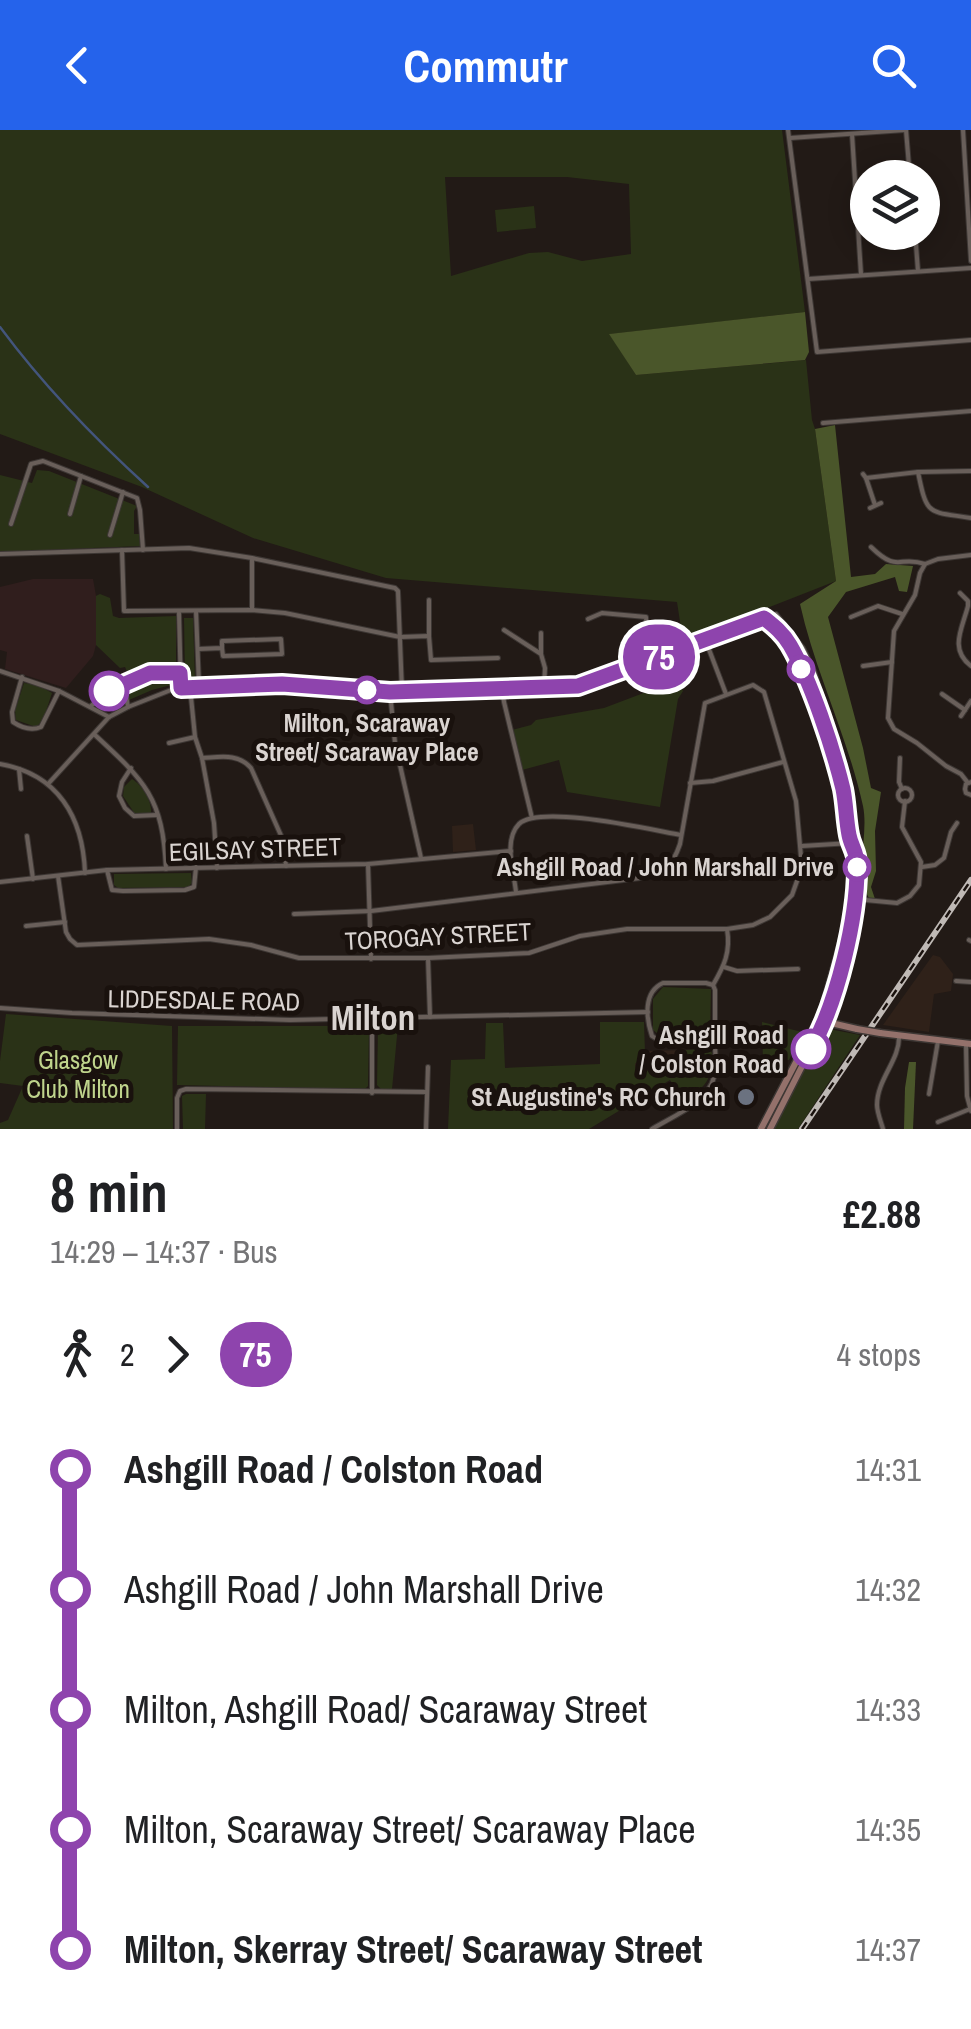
<!DOCTYPE html>
<meta charset="utf-8">
<style>
:root{--surface:#fff;--page:#f2f2f2;--text:#202124;--muted:#757577;--accent:#2563eb}
body{margin:0;font-family:"Archivo Narrow",sans-serif;background:var(--page);color:var(--text);height:100vh;display:flex;flex-direction:column;font-size:38px;white-space:nowrap}
*{box-sizing:border-box;margin:0}
p{font-size:32px;color:var(--muted)}
.icon{flex:none;width:55px;height:55px;fill:none;stroke:currentColor;stroke-width:2;stroke-linecap:round;stroke-linejoin:round}
.map{position:relative;height:999px;overflow:hidden}
.side{display:flex;flex-direction:column;background:var(--surface);flex:1}
.side>*{flex:none}
.badge{padding:0 20px;border-radius:32px;font-size:35px;line-height:65px}
.tools{position:absolute;left:850px;top:30px;display:grid;gap:20px}
.tools a{display:grid;place-items:center;width:90px;height:90px;border-radius:50%;background:var(--surface);box-shadow:0 5px 25px #0003;font-size:50px}
.map>.badge{position:absolute;translate:-50% -50%;box-shadow:0 0 0 5px #fff}
.legs{display:flex;align-items:center;gap:15px;height:110px;padding:0 50px;font-size:32px}
.legs p{margin-inline-start:auto}
.overview{display:flex;align-items:center;justify-content:space-between;height:170px;padding:0 50px}
h1{font-size:55px;font-weight:800;line-height:75px}
ul{padding:0 50px;list-style:none}
li{display:flex;align-items:center;gap:35px;height:120px;font-size:38px}
li i{display:grid;place-items:center;width:15px;height:100%;margin:0 12px;background:currentColor}
li i::after{content:'';width:25px;height:25px;margin:-12px;border:8px solid;border-radius:50%;background:var(--surface)}
li p{margin-inline-start:auto}
li:first-child i{background:linear-gradient(#0000 50%,currentColor 0)}
li:last-child i{background:linear-gradient(currentColor 50%,#0000 0)}
header{display:flex;justify-content:space-between;align-items:center;height:130px;padding:0 50px;background:var(--accent);color:#fff;font-size:45px;font-weight:800}
.map>svg:first-child{display:block}
</style>
<header><svg class="icon" aria-label="back" viewBox="0 0 24 24"><path d="M15 5l-7 7 7 7"/></svg>Commutr<svg class="icon" aria-label="search" viewBox="0 0 24 24"><circle cx="10" cy="10" r="6"/><path d="M15 15l6 6"/></svg></header>
<div class="map">
<svg width="971" height="999" viewBox="0 0 971 999">
<rect width="100%" height="100%" fill="#221a16"/>
<g fill="#2f2119">
<polygon points="473,694 476,720 453,722 452,696"/>
<polygon points="933,825 940,827 953,844 951,861 934,864 929,902 883,895"/>
<polygon points="686,920 686,935 681,940 636,941 635,934 645,921"/>
</g>
<polygon fill="#301e1d" points="33,449 93,449 96,466 96,515 93,526 66,558 5,539 7,522 0,520 0,457"/>
<g fill="#2a3217" fill-rule="evenodd">
<path d="M0 0H782L805 182 610 204 636 245 806 230 812 290 815 299 836 451 683 511 677 472 386 448 253 408 142 357 0 304ZM445 47H567L629 54 631 124 582 131 548 122 529 123 451 146Z"/>
<polygon points="534,76 536,98 497,102 495,80"/>
<polygon points="37,340 49,341 137,376 134,381 134,404 139,404 140,416 0,422 0,345 32,353"/>
<polygon points="100,464 110,468 113,486 119,488 176,486 176,539 129,546 125,537 120,538 96,515 96,466"/>
<polygon points="184,488 193,488 195,550 185,550"/>
<polygon points="176,550 175,554 152,560 129,570 129,563 123,560 148,551"/>
<polygon points="678,550 683,561 678,569 660,677 567,662 559,630 522,640 512,600 531,595 536,590 604,578"/>
<polygon points="24,553 38,555 52,563 43,590 36,597 16,590 15,581"/>
<path d="M132 649C142 655 152 671 151 683L135 684 123 666 124 657Z"/>
<polygon points="191,743 192,753 188,757 118,758 114,755 114,744"/>
<polygon points="663,857 711,859 710,911 666,910 653,900 653,869"/>
<polygon points="6,884 172,896 173,999 0,999 0,993 8,990 23,956 0,953 0,931"/>
<path d="M600 892H644L645 923 635 934 636 941 681 940 686 935V920L708 919 712 923C712 951 706 956 684 972L670 950 589 999H448L451 930 485 929 486 893H503L505 938 600 934Z"/>
<polygon points="762,892 802,902 789,930 763,933"/>
<polygon points="381,895 398,895 392,959 381,959 377,955 378,898"/>
<polygon points="178,896 365,896 369,898 368,956 365,959 177,955"/>
<path d="M829 899 860 905 798 999H773C787 973 810 918 829 899Z"/>
<polygon points="186,964 206,964 205,999 183,999 182,966"/>
</g>
<g fill="#4a562a">
<polygon points="805,182 809,222 805,230 636,245 609,204"/>
<path d="M835 295 851 447 875 444 886 434 913 436 907 462 899 461 895 447 846 462 828 487 863 618 871 658 881 662 875 701 876 741 871 757 875 769 869 768C854 742 869 705 863 676 848 607 815 542 800 474L836 451 815 299Z"/>
<polygon points="909,932 916,932 913,999 904,999 905,958"/>
</g>
<g fill="none" stroke-linecap="round" stroke-linejoin="round">
<path stroke="#43557c" stroke-width="2.5" d="M0 197C43 255 94 308 148 357"/>
<defs>
<g id="street">
<polyline points="788,0 817,222 971,210"/>
<polyline points="906,0 910,48"/>
<polyline points="963,0 971,131"/>
<polyline points="852,4 861,144"/>
<polyline points="790,8 905,0"/>
<polyline points="915,102 918,141"/>
<polyline points="808,149 971,138"/>
<polyline points="823,293 971,281"/>
<path d="M918 342C927 387 928 381 971 388"/>
<polyline points="863,344 866,348 875,375"/>
<polyline points="866,348 918,342 971,341"/>
<polyline points="870,378 881,373"/>
<polyline points="70,384 81,346"/>
<polyline points="11,394 31,334 43,331 137,368 140,380 143,420"/>
<polyline points="110,405 123,362"/>
<path d="M871 417C899 444 898 425 925 434L938 429 971 425"/>
<polyline points="122,420 124,481 252,480 285,483 400,507 429,506 431,530 498,528"/>
<polyline points="0,424 189,418 252,428 395,458 398,461 402,561"/>
<polyline points="252,430 252,480"/>
<polyline points="925,434 920,443 915,465 894,501 888,588 894,599 917,613 946,636 961,644 968,653"/>
<path d="M960 463 968 471V476C962 499 949 519 971 536"/>
<polyline points="429,470 429,506"/>
<polyline points="196,481 199,556"/>
<polyline points="179,483 181,559"/>
<polyline points="851,487 878,476 902,484"/>
<path d="M764 488C770 492 776 497 781 502 806 531 833 621 842 659 846 674 846 690 849 705 851 715 857 721 857 733 859 787 840 839 825 890"/>
<polyline points="588,489 602,483 646,487 648,531"/>
<polyline points="504,500 541,524 545,538 544,557"/>
<polyline points="541,503 541,523"/>
<polyline points="705,509 726,564"/>
<polyline points="198,519 222,518 222,511 281,509 282,524 223,526 222,518"/>
<polyline points="863,536 892,532"/>
<polyline points="0,541 59,561 109,587"/>
<path d="M22 547 12 582 13 592C22 598 31 601 41 597L59 561"/>
<polyline points="117,557 126,565 128,577"/>
<polyline points="190,557 195,607 202,628 214,693 217,738"/>
<polyline points="502,558 504,572 532,688"/>
<polyline points="390,562 395,613 421,728"/>
<polyline points="942,564 965,580"/>
<path d="M91 576C119 551 143 543 180 543"/>
<polyline points="961,586 971,571"/>
<path d="M95 605C145 651 163 668 166 739"/>
<polyline points="169,613 195,607"/>
<path d="M202 628C221 627 238 623 251 638L283 710 286 736"/>
<polyline points="900,628 899,652 902,659"/>
<path d="M0 634C58 644 83 687 85 743"/>
<polyline points="131,638 122,652 119,666 125,678 134,686 157,685"/>
<polyline points="19,639 21,659"/>
<polyline points="971,652 966,654 965,659 966,663 971,665"/>
<polyline points="690,653 713,651 783,632"/>
<polyline points="48,654 109,587 128,577 171,560 255,554 298,555 390,562 578,556 750,492 776,484 803,518 814,541 848,653 853,686 855,708 850,720 848,768 843,801 818,890"/>
<circle cx="905" cy="665" r="7"/>
<polyline points="27,706 33,749"/>
<polyline points="802,716 851,713"/>
<polyline points="368,734 371,829"/>
<polyline points="922,737 935,735 944,728 951,702 957,693"/>
<polyline points="107,740 112,760 123,761 185,760 194,757 196,737"/>
<path d="M58 746 66 802 70 809 77 815 209 809 251 815 299 828H428L529 823 580 806 627 799H727L753 795 770 787 792 765 797 751 801 727 796 671 764 562 753 555 705 573 680 714C672 738 664 742 640 748L371 781 294 784"/>
<polyline points="0,752 107,740 368,734 511,721"/>
<path d="M516 762C514 742 503 710 519 694 540 674 652 700 681 705"/>
<polyline points="855,769 897,773 910,766 919,755 921,732 902,697 905,671"/>
<polyline points="26,796 65,792"/>
<polyline points="969,810 971,811"/>
<polyline points="428,828 430,887"/>
<polyline points="724,837 737,841 798,839"/>
<polyline points="956,851 971,852"/>
<path d="M663 853H706L713 855 715 860V914C693 914 670 919 652 906 646 888 643 862 663 853Z"/>
<path d="M713 855C724 836 731 822 727 799"/>
<polyline points="0,878 72,883 290,890 648,882"/>
<polyline points="966,914 967,966 971,981"/>
<polyline points="372,963 372,889"/>
<polyline points="929,964 938,911"/>
<polyline points="938,992 970,979"/>
<polyline points="177,999 177,968 180,961 186,959 427,962"/>
<polyline points="426,999 428,937"/>
<path d="M652 999C673 986 708 973 714 947 717 936 715 924 715 914"/>
<path d="M883 999C881 992 877 982 877 975 877 949 900 930 899 906"/>
</g>
<g id="secondary">
<polyline points="880,903 971,914"/>
<polyline points="761,999 818,890 857,899"/>
<polyline points="770,999 824,893"/>
</g>
</defs>
<use href="#street" stroke="#3d3734" stroke-width="6"/>
<use href="#secondary" stroke="#3d3734" stroke-width="9"/>
<use href="#street" stroke="#695f5a" stroke-width="4"/>
<use href="#secondary" stroke="#94716b" stroke-width="6"/>
<defs>
<polyline id="rail" points="802,999 971,750"/>
</defs>
<use href="#rail" stroke="#bfb9b5" stroke-width="6"/>
<use href="#rail" stroke="#19110d" stroke-width="2.5" stroke-dasharray="8" stroke-linecap="butt"/>
<defs>
<polyline id="secondary-bridge" points="857,899 880,903"/>
</defs>
<use href="#secondary-bridge" stroke="#3d3734" stroke-width="9" stroke-linecap="butt"/>
<use href="#secondary-bridge" stroke="#94716b" stroke-width="6"/>
</g>
<g fill="none" stroke-linecap="round" stroke-linejoin="round">
<defs>
<path id="line-1" d="M109 561 150 543H180L181 558 282 554 390 562 578 556 764 488C774 496 783 503 790 515 811 551 833 618 843 659 846 674 846 690 849 705 851 716 857 722 857 734 858 787 837 873 811 919"/>
</defs>
<use href="#line-1" stroke="#fff" stroke-width="22"/>
<use href="#line-1" stroke="#8e44ad" stroke-width="15"/>
</g>
<g fill="#fff" stroke="#8e44ad" stroke-width="5">
<circle cx="801" cy="539" r="12"/>
<circle cx="367" cy="560" r="12"/>
<circle cx="109" cy="561" r="18"/>
<circle cx="857" cy="737" r="12"/>
<circle cx="811" cy="919" r="18"/>
</g>
<circle fill="#6b7280" stroke="#19110d" stroke-width="4" cx="746" cy="967" r="10"/>
<g text-anchor="middle" stroke-width="10" stroke-linejoin="round" paint-order="stroke">
<g font-size="25" font-weight="bold" fill="#dad4d1" stroke="#19110d" text-anchor="end">
<text x="367" y="602" text-anchor="middle">Milton, Scaraway<tspan x="367" dy="29">Street/ Scaraway Place</tspan></text>
<text x="834" y="746">Ashgill Road / John Marshall Drive</text>
<text x="784" y="914">Ashgill Road<tspan x="784" dy="29">/ Colston Road</tspan></text>
</g>
<g font-size="25" fill="#dad4d1" stroke="#19110d">
<text transform="translate(255 719) rotate(-2)" y="9">EGILSAY STREET</text>
<text transform="translate(438 806) rotate(-3)" y="9">TOROGAY STREET</text>
<text transform="translate(204 870) rotate(1)" y="9">LIDDESDALE ROAD</text>
</g>
<g font-size="25" fill="#bfd48c" stroke="#19110d">
<text x="78" y="939">Glasgow<tspan x="78" dy="29">Club Milton</tspan></text>
</g>
<g font-size="25" font-weight="bold" fill="#dad4d1" stroke="#19110d" text-anchor="end">
<text x="726" y="976">St Augustine's RC Church</text>
</g>
<g font-size="35" font-weight="bold" fill="#dad4d1" stroke="#19110d">
<text x="373" y="900">Milton</text>
</g>
</g>
</svg>
<div class="tools">
<a><svg class="icon" aria-label="layers" viewBox="0 0 24 24"><path d="M12 4l9 5-9 5-9-5zM3 14l9 5 9-5"/></svg></a>
</div>
<b class="badge" style="left:659px;top:527px;background:#8e44ad;color:#fff">75</b>
</div>
<section class="side">
<div class="overview"><div><h1>8 min</h1><p>14:29 – 14:37 · Bus</p></div><b>£2.88</b></div>
<div class="legs"><svg class="icon" aria-label="walk" viewBox="0 0 24 24"><circle cx="13" cy="4" r="2"/><path d="M13 8l-2 6 4 7M11 14l-3 7M7 12l3-4h3l4 4"/></svg>2<svg class="icon" aria-label="forward" viewBox="0 0 24 24"><path d="M9 5l7 7-7 7"/></svg><b class="badge" style="background:#8e44ad;color:#fff">75</b><p>4 stops</p></div>
<ul>
<li><i style="color:#8e44ad"></i><b>Ashgill Road / Colston Road</b><p>14:31</p></li>
<li><i style="color:#8e44ad"></i><span>Ashgill Road / John Marshall Drive</span><p>14:32</p></li>
<li><i style="color:#8e44ad"></i><span>Milton, Ashgill Road/ Scaraway Street</span><p>14:33</p></li>
<li><i style="color:#8e44ad"></i><span>Milton, Scaraway Street/ Scaraway Place</span><p>14:35</p></li>
<li><i style="color:#8e44ad"></i><b>Milton, Skerray Street/ Scaraway Street</b><p>14:37</p></li>
</ul>
</section>
